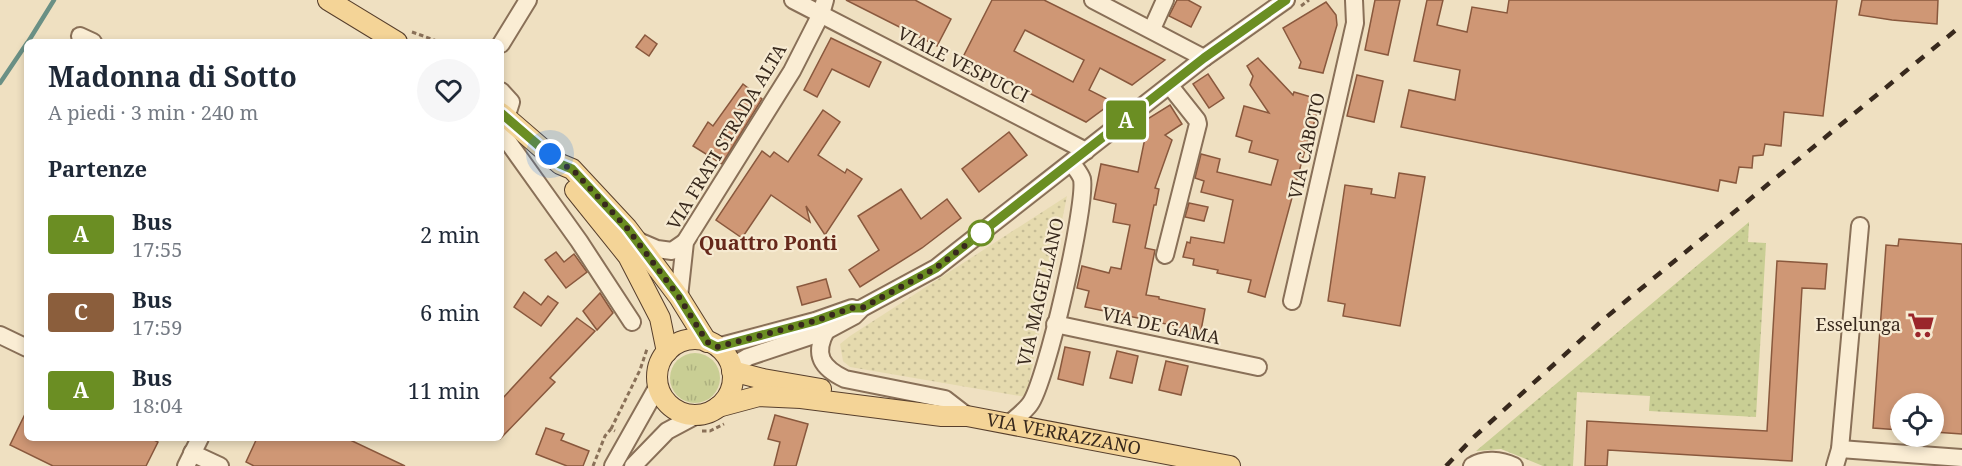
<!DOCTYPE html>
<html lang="it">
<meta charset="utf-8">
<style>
:root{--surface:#fff;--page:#f6f6f7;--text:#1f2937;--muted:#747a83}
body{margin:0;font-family:"Noto Serif",serif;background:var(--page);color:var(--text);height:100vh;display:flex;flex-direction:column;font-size:22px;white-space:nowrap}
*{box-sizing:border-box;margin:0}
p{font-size:20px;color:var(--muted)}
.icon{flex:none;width:33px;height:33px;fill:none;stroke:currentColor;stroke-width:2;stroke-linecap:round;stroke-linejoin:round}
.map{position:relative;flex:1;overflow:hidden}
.side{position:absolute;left:24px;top:39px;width:480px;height:402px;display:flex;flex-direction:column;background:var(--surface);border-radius:9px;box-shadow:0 3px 9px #0003}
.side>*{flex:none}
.badge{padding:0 12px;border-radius:4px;font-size:21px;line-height:39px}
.fabs{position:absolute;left:1890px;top:393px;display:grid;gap:12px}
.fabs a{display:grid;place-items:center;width:54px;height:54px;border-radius:50%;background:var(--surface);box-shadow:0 3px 9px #0003;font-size:30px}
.you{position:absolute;width:30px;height:30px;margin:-15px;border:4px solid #fff;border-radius:50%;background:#1a73e8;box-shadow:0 0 0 9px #1a73e833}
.map>.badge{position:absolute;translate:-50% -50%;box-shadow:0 0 0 3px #fff}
h2{padding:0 24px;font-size:22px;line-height:54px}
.round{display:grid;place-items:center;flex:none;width:63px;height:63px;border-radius:32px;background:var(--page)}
.overview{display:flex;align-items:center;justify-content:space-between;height:102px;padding:0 24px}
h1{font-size:28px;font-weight:700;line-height:45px}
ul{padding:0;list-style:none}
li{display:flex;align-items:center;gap:18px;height:78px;padding:0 24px}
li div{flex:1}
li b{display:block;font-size:22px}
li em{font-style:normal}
li .badge{min-width:66px;font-weight:700;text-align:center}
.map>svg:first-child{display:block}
</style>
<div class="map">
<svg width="1962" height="466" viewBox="0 0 1962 466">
<defs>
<pattern id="farmland-dots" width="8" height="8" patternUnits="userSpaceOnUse" patternTransform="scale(1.5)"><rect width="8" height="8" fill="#e5daae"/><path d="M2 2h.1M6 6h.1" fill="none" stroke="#c5bb95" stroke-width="1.8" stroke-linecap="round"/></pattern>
<pattern id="grass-tufts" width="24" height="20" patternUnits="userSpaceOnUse" patternTransform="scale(1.5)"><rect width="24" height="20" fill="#c9ce94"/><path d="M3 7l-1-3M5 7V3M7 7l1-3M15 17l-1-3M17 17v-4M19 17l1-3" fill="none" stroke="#adb17f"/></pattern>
<pattern id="park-dots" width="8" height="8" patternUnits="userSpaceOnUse" patternTransform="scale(1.5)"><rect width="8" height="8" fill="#c9ce94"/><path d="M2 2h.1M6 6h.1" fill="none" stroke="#adb17f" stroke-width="1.8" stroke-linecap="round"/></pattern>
</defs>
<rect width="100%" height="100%" fill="#efe0c1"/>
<polygon fill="url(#farmland-dots)" points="1067,196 1026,397 850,367 843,361 840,344 850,336"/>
<circle fill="url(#grass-tufts)" cx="695" cy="378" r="25"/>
<polygon fill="url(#park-dots)" points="1749,222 1748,242 1766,243 1756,417 1649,411 1650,396 1577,392 1573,466 1543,466 1501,449 1476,451"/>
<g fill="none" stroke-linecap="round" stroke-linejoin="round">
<g stroke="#6a9085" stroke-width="4.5">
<polyline points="28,42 54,0"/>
<polyline points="0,83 27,43"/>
</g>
</g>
<g fill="#cf9775" stroke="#89583d" stroke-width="1.5" fill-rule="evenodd">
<polygon points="846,0 915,0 951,19 937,46"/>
<path d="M992 0H1044L1165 60 1132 85 1100 68 1089 90 1113 102 1086 122 962 59ZM1025 30 1084 60 1073 82 1014 51Z"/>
<polygon points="1177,0 1188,0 1201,7 1191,27 1169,16"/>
<polygon points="1375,0 1400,0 1388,55 1365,50"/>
<polygon points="1427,0 1443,0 1437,25 1467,32 1472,7 1507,13 1509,0 1837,0 1823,116 1784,112 1781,146 1765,144 1763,155 1753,156 1752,168 1739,167 1736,183 1720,180 1718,191 1401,127 1409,90 1455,100 1460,70 1414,61"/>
<polygon points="1862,0 1938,0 1937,24 1892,20 1859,15"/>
<polygon points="1326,2 1336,15 1337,25 1323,73 1299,68 1301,62 1283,28"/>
<polygon points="645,35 657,44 649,56 636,47"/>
<polygon points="831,38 881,62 869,87 832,69 817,97 804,90"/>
<polygon points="1258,58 1293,95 1294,92 1311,97 1308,108 1317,111 1311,135 1309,135 1265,297 1248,292 1251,280 1217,273 1218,270 1193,265 1194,259 1183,257 1187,242 1190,243 1191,237 1224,243 1233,200 1201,192 1204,181 1195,178 1201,154 1220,159 1217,172 1271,185 1278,160 1249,152 1252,141 1236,136 1244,106 1269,113 1250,85 1253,76 1247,66"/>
<polygon points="1208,74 1224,98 1209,108 1193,84"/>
<polygon points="1357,75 1383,81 1374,122 1347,116"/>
<polygon points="743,84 762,99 722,164 693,146 708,122 713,126"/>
<polygon points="1170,105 1182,124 1165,135 1172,140 1155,188 1159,189 1156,205 1154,205 1145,248 1155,250 1146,295 1159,297 1159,299 1205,309 1200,336 1175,331 1176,326 1085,307 1089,291 1077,288 1082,266 1109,273 1111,267 1121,269 1130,225 1113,222 1116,204 1094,199 1101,164 1138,172 1145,138 1142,132 1145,122 1149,118"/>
<polygon points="823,110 840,122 818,155 845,173 847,169 862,179 825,235 806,206 810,222 771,195 742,238 716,220 762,151 770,157 774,152 788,162"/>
<polygon points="1009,132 1027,155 979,192 962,169"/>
<polygon points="1399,173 1425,177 1400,326 1343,316 1345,304 1328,301 1345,185 1372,189 1371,194 1395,198"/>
<polygon points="901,189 921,219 947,199 961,218 922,248 860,287 849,270 879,250 858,216"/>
<polygon points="1189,203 1208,207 1204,221 1185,217"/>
<polygon points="1899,239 1962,244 1962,434 1934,432 1934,404 1900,404 1900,430 1873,428 1886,245 1898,246"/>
<polygon points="556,252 564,262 574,254 587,272 566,288 545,260"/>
<polygon points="1777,261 1827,264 1825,289 1802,288 1792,461 1608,450 1607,466 1585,466 1587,421 1767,431"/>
<polygon points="826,279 831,297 802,305 797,287"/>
<polygon points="524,292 541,305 548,296 558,303 541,326 514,307"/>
<polygon points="600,293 613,313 597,330 583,311"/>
<polygon points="577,318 595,331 550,378 555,382 501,438 501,400"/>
<polygon points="1065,347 1090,352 1083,385 1058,379"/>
<polygon points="1117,351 1138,356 1132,383 1110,378"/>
<polygon points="1166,361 1188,366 1181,395 1159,390"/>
<polygon points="27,410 27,438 150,438 158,442 146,466 53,466 10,445"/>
<polygon points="775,415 808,424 796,466 774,466 780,442 768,439"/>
<polygon points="546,428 564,434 561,440 589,451 583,466 567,466 536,454"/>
<polygon points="257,438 346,438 405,466 254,466 246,462"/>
</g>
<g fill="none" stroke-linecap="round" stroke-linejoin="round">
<defs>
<g id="minor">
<polyline points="793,0 1086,151"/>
<polyline points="1093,0 1204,58"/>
<polyline points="1152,29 1165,0"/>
<polyline points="80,36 93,42"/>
<polyline points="501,44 528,0"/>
<polyline points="501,91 511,102 506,118"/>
<polyline points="501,132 579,241 632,322"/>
<polyline points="636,240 657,249 672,251 685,242"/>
<polyline points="1165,255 1198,124 1197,120 1170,86"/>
<polyline points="679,297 685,242 792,71 821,14 825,0"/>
<polyline points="1292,301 1355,23 1354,0"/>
<polyline points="1055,324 1258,367"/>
<path d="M826 331C813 355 822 368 845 379L945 399 967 416"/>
<polyline points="0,335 27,348"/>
<polyline points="717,347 815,321 852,308"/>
<polyline points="731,367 748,357 826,331 854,316 862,308 936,268 1204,58 1286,0"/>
<path d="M1010 423C1017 417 1025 411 1030 404 1046 383 1087 204 1082 179 1080 173 1075 168 1072 163"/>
<polyline points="1840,449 1962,458"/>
<polyline points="192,453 220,466"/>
<polyline points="186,466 200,438"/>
<polyline points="613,466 658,386"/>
<polyline points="633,466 667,431 697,415"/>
<path d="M1472 466C1484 458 1501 460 1514 466"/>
<polyline points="1835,466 1840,449 1860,226"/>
</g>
<g id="major">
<polyline points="328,0 397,42"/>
<polyline points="501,113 560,164 572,169 627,228 679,297 707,342"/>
<polyline points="575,190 628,256 660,318 667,352"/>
<circle cx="695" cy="377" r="38"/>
<polyline points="732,371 763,379 821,389"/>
<path id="s1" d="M718 407 759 396 801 398 942 416H967L1230 466"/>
</g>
</defs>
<use href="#minor" stroke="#897058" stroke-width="20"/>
<use href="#major" stroke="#573f2c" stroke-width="22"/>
<g stroke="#897058" stroke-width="3" stroke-dasharray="4.5 3" stroke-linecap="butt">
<polyline points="1301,6 1309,0"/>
<polyline points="412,32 440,42"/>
<polyline points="611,429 640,370 647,349"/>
<polyline points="702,431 710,431 724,424"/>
<polyline points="593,466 605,436 611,429 615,431"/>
</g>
<use href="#minor" stroke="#faedd4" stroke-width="16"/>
<use href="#major" stroke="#f4d497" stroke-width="20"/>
<polyline stroke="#38291d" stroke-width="4.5" stroke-dasharray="10 10" stroke-linecap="butt" points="1446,466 1474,437 1604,319 1962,25"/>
</g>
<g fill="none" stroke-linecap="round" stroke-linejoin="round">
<defs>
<polyline id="line" points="501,113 560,164 572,169 627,228 679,297 707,342 717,347 815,321 851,308 862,308 936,268 1204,58 1286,0"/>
</defs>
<use href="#line" stroke="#fff" stroke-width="14"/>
<use href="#line" stroke="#6b8e23" stroke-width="9"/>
<polyline stroke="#38291d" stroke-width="6" stroke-dasharray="0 10.8" points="550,154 560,164 572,169 627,228 679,297 707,342 717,347 815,321 851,308 862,308 936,268 981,233"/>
</g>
<defs>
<symbol id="supermarket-bare" viewBox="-9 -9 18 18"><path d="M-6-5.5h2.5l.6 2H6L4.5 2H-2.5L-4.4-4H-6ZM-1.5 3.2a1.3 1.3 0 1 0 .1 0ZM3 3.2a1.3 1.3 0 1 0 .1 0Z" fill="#9a262b" stroke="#f6ead1" stroke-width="2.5" paint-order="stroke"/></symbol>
</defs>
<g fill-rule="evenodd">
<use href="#supermarket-bare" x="1902" y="306" width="38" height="38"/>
</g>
<circle fill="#fff" stroke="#6b8e23" stroke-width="3" cx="981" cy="233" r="12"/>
<g text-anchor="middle" stroke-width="4.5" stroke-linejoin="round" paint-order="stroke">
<g font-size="18" fill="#38291d" stroke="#f6ead1">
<text transform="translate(963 65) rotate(27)" y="6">VIALE VESPUCCI</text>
<text transform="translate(727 137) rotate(-59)" y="6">VIA FRATI STRADA ALTA</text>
<text transform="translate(1307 146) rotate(-77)" y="6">VIA CABOTO</text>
<text transform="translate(1041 292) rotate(-77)" y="6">VIA MAGELLANO</text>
<text transform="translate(1161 326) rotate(12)" y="6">VIA DE GAMA</text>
<text dy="6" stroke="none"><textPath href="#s1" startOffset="350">VIA VERRAZZANO</textPath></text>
</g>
<g font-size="18" fill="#38291d" stroke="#f6ead1" text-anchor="end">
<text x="1901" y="331">Esselunga</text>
</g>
<g font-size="20" font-weight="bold" fill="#66281b" stroke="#f6ead1">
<text x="768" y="250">Quattro Ponti</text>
</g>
</g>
</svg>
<div class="fabs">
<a><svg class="icon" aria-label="locate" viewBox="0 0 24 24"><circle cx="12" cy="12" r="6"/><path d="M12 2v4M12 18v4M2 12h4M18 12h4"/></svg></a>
</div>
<div class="you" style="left:550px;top:154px"></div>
<b class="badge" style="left:1126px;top:120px;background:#6b8e23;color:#fff">A</b>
<section class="side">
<div class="overview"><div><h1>Madonna di Sotto</h1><p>A piedi · 3 min · 240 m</p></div><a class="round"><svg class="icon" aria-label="heart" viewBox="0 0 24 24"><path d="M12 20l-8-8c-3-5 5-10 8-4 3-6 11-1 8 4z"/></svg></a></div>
<h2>Partenze</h2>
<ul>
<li><span class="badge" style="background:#6b8e23;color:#fff">A</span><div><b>Bus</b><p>17:55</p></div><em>2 min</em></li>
<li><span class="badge" style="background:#8b5e3c;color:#fff">C</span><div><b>Bus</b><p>17:59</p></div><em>6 min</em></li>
<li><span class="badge" style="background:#6b8e23;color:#fff">A</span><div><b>Bus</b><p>18:04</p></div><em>11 min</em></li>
</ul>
</section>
</div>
